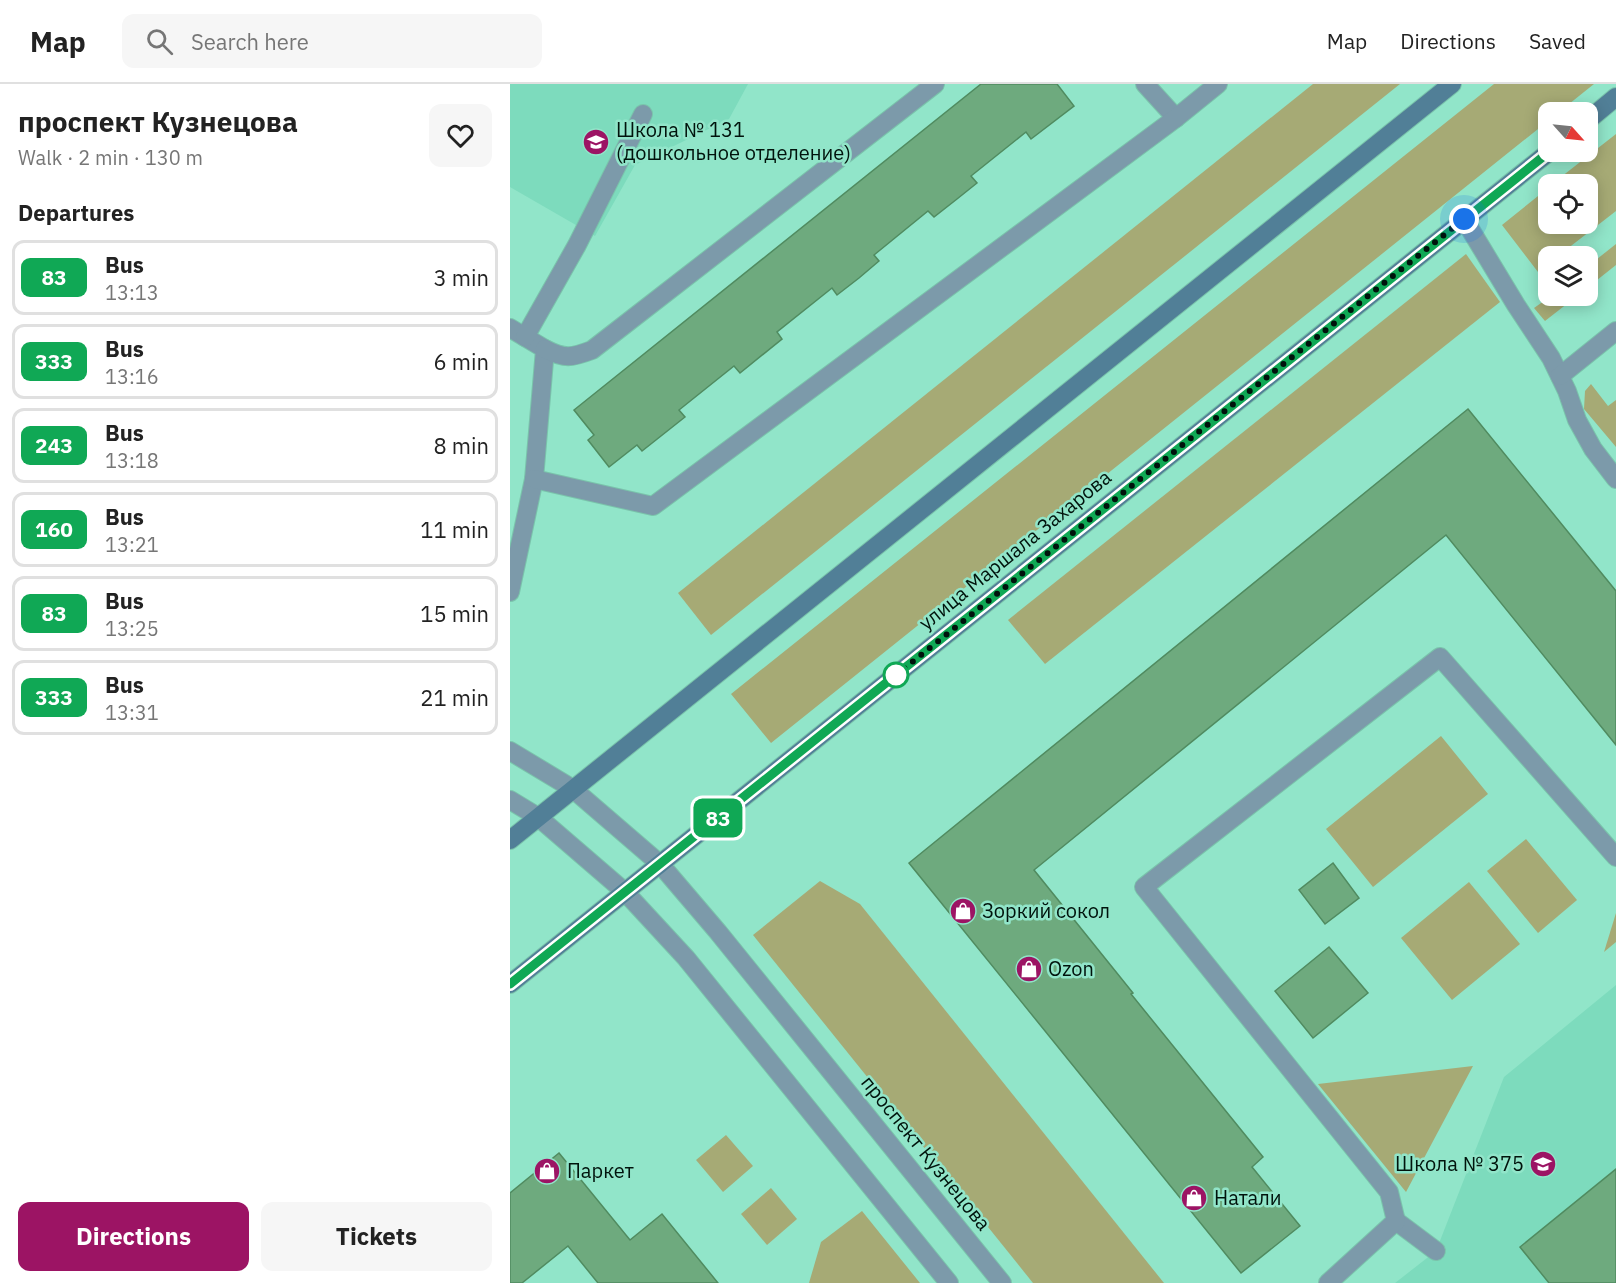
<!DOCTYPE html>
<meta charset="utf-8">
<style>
:root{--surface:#fff;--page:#f6f6f6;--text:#222;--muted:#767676;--line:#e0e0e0;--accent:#9c1464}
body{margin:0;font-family:"IBM Plex Sans",sans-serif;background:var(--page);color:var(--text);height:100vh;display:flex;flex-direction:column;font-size:22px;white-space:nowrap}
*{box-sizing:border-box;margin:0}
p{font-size:20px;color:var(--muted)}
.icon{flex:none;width:33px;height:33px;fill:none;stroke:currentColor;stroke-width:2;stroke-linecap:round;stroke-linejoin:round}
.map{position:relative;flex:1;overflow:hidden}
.drawer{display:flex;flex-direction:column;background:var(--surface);width:510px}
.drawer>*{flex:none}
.badge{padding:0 12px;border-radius:9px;font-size:21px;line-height:39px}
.needle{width:39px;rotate:117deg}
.buttons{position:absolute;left:1028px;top:18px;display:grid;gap:12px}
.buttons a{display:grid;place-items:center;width:60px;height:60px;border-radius:12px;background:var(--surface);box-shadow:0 3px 15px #0003;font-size:30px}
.you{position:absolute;width:30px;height:30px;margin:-15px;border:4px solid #fff;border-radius:50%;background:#1a73e8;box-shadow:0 0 0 9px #1a73e833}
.map>.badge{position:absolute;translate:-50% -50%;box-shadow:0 0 0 3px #fff}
h2{padding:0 18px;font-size:22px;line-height:54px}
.round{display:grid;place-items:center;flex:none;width:63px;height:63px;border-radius:12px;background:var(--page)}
.summary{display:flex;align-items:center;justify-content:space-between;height:102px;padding:0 18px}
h1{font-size:28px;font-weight:700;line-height:45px}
.cta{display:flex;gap:12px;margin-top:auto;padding:12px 18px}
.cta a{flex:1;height:69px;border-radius:12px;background:var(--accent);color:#fff;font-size:24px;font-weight:700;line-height:69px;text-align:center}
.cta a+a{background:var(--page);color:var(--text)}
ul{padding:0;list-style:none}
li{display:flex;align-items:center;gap:18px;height:75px;margin:0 12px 9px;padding:0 6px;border:3px solid var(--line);border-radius:12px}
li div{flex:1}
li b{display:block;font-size:22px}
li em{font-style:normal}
li .badge{min-width:66px;font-weight:700;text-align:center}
header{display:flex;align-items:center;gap:36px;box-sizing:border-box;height:84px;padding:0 30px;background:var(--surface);border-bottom:2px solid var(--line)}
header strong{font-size:28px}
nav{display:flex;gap:33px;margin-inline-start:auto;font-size:21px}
.search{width:420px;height:54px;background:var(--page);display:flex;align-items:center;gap:15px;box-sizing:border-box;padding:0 21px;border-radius:12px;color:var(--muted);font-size:22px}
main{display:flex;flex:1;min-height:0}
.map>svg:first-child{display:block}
</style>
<header>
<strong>Map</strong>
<div class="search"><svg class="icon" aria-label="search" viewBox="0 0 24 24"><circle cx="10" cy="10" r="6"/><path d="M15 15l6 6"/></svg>Search here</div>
<nav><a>Map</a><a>Directions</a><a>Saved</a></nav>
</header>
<main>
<section class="drawer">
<div class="summary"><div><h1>проспект Кузнецова</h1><p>Walk · 2 min · 130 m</p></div><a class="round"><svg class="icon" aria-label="heart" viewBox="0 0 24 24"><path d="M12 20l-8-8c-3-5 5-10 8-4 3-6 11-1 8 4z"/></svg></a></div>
<h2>Departures</h2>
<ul>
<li><span class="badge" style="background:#10a855;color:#fff">83</span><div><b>Bus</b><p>13:13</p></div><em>3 min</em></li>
<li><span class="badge" style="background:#10a855;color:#fff">333</span><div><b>Bus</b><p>13:16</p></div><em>6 min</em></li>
<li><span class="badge" style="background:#10a855;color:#fff">243</span><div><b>Bus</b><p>13:18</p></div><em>8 min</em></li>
<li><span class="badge" style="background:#10a855;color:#fff">160</span><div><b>Bus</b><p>13:21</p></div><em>11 min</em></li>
<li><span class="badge" style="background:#10a855;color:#fff">83</span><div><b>Bus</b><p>13:25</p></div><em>15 min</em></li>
<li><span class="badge" style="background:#10a855;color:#fff">333</span><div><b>Bus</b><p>13:31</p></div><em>21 min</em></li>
</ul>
<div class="cta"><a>Directions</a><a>Tickets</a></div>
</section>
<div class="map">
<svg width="1106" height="1199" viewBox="0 0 1106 1199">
<rect width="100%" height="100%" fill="#91e5c9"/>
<g fill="#7ddbbd">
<polygon points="0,0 238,0 219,35 125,81 85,152 0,103"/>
<polygon points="1106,901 1106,1199 885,1199 926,1167 994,993"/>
</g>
<g fill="#a6aa75">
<polygon points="803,0 890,0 201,551 168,509"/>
<polygon points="984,0 1084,0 1049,28 1038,28 1038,37 261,659 221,610"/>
<polygon points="1106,50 1106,127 1048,172 1038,172 1038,181 1028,188 992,141 1038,104 1038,140 1077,140 1077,100 1042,100"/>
<polygon points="1106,160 1106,181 1077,204 1077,183"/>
<polygon points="956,170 990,218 535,580 498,536"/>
<polygon points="1041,212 1067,212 1035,237 1024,224"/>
<polygon points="1081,300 1098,322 1106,316 1106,363 1074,325 1075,307"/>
<polygon points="931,652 978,710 863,803 816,745"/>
<polygon points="1016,755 1067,816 1028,849 977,787"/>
<polygon points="310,797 350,820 654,1199 523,1199 243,851"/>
<polygon points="959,798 1010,860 942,916 891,854"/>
<polygon points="1106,829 1106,858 1094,868"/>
<polygon points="963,982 896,1108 808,1000"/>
<polygon points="216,1051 243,1082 213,1108 186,1076"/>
<polygon points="261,1104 287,1135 257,1161 231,1130"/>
<polygon points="352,1127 410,1199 299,1199 311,1158"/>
</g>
<g fill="#6eaa7e" stroke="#508b60" stroke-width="1.5">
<polygon points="471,0 547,0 564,22 521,55 516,48 461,92 467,99 447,115 424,133 418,127 364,171 369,177 349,194 327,211 322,204 267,248 272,255 230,289 224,282 169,326 175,333 132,367 127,361 99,383 78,356 84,351 64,326"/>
<polygon points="958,325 1106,507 1106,661 936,451 524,786 623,909 621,910 753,1073 742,1083 790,1142 731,1189 399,779"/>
<polygon points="823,779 849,814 815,840 789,806"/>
<polygon points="819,863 858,909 803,954 765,907"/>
<polygon points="49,1069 120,1156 152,1130 208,1199 88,1199 58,1162 12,1199 0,1199 0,1109"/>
<polygon points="1106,1085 1106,1199 1039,1199 1010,1163"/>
</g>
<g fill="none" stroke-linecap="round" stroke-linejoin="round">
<defs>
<g id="lane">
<polyline points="635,0 666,34"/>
<polyline points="954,135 1006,221 1041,274 1057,307 1067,336 1083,365 1106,395"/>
<polyline points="0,244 35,265 24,395 0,508"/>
<polyline points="15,253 67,161 133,30"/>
<path d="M35 265C55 275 61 274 82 266L425 0"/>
<polyline points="1050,292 1106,247"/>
<polyline points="24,395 143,422 666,34 708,0"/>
<polyline points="886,1137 926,1167"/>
<polyline points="818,1199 886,1137 879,1108 634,803 930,573 1106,773"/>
</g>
<g id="street">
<polyline points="0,667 63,705 150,780 208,848 492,1199"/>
<polyline points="0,716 28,733 115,808 176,874 439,1199"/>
</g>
<g id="secondary">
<polyline points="1077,37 1106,13"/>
<polyline points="0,756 942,0"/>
<polyline points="0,900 1039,68"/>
</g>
</defs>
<use href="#lane" stroke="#7ac3ab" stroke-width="20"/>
<use href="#street" stroke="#7ac3ab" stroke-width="20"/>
<use href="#secondary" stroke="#7ac3ab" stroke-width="20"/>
<use href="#lane" stroke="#7c9aaa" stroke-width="18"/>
<use href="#street" stroke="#7c9aaa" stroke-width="18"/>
<use href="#secondary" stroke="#517f97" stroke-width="18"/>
</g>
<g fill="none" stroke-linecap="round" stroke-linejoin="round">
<defs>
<polyline id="line" points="0,900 1039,68"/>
</defs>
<use href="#line" stroke="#fff" stroke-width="14"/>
<use href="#line" stroke="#10a855" stroke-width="9"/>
<polyline stroke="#00130c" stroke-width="6" stroke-dasharray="0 10.8" points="386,591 954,135"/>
</g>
<defs>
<symbol id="school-disc" viewBox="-11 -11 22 22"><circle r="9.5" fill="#9c1464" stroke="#91e5c9"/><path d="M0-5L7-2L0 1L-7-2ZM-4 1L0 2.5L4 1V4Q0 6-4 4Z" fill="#fff"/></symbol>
<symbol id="shop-disc" viewBox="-11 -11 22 22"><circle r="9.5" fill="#9c1464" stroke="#91e5c9"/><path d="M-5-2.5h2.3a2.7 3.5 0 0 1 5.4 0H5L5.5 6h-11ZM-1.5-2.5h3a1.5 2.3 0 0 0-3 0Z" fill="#fff"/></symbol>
</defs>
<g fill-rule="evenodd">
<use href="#school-disc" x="71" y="43" width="30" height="30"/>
<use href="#shop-disc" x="438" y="812" width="30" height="30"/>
<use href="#shop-disc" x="504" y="870" width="30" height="30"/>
<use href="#school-disc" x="1018" y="1065" width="30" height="30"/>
<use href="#shop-disc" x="22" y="1072" width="30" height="30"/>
<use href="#shop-disc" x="669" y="1099" width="30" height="30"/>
</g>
<circle fill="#fff" stroke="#10a855" stroke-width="3" cx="386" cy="591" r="12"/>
<g text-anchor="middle" stroke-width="5" stroke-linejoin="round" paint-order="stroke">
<g font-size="20" fill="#00130c" stroke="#91e5c9" text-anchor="start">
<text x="106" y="53">Школа № 131<tspan x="106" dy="23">(дошкольное отделение)</tspan></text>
<text x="472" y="834">Зоркий сокол</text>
<text x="538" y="892">Ozon</text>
<text x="1014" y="1087" text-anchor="end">Школа № 375</text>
<text x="57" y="1094">Паркет</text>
<text x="704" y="1121">Натали</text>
</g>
<g font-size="20" fill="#00130c" stroke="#91e5c9">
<text transform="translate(505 466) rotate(-39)" y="7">улица Маршала Захарова</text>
<text transform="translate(416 1069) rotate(51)" y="7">проспект Кузнецова</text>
</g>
</g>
</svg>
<div class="buttons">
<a><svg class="needle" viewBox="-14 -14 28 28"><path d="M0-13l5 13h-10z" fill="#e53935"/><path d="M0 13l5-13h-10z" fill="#767676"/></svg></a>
<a><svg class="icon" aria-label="locate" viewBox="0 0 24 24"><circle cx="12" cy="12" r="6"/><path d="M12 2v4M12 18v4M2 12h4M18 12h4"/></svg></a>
<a><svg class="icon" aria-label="layers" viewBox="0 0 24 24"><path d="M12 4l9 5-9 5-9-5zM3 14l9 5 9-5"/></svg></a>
</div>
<div class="you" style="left:954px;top:135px"></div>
<b class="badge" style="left:208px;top:734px;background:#10a855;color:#fff">83</b>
</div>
</main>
